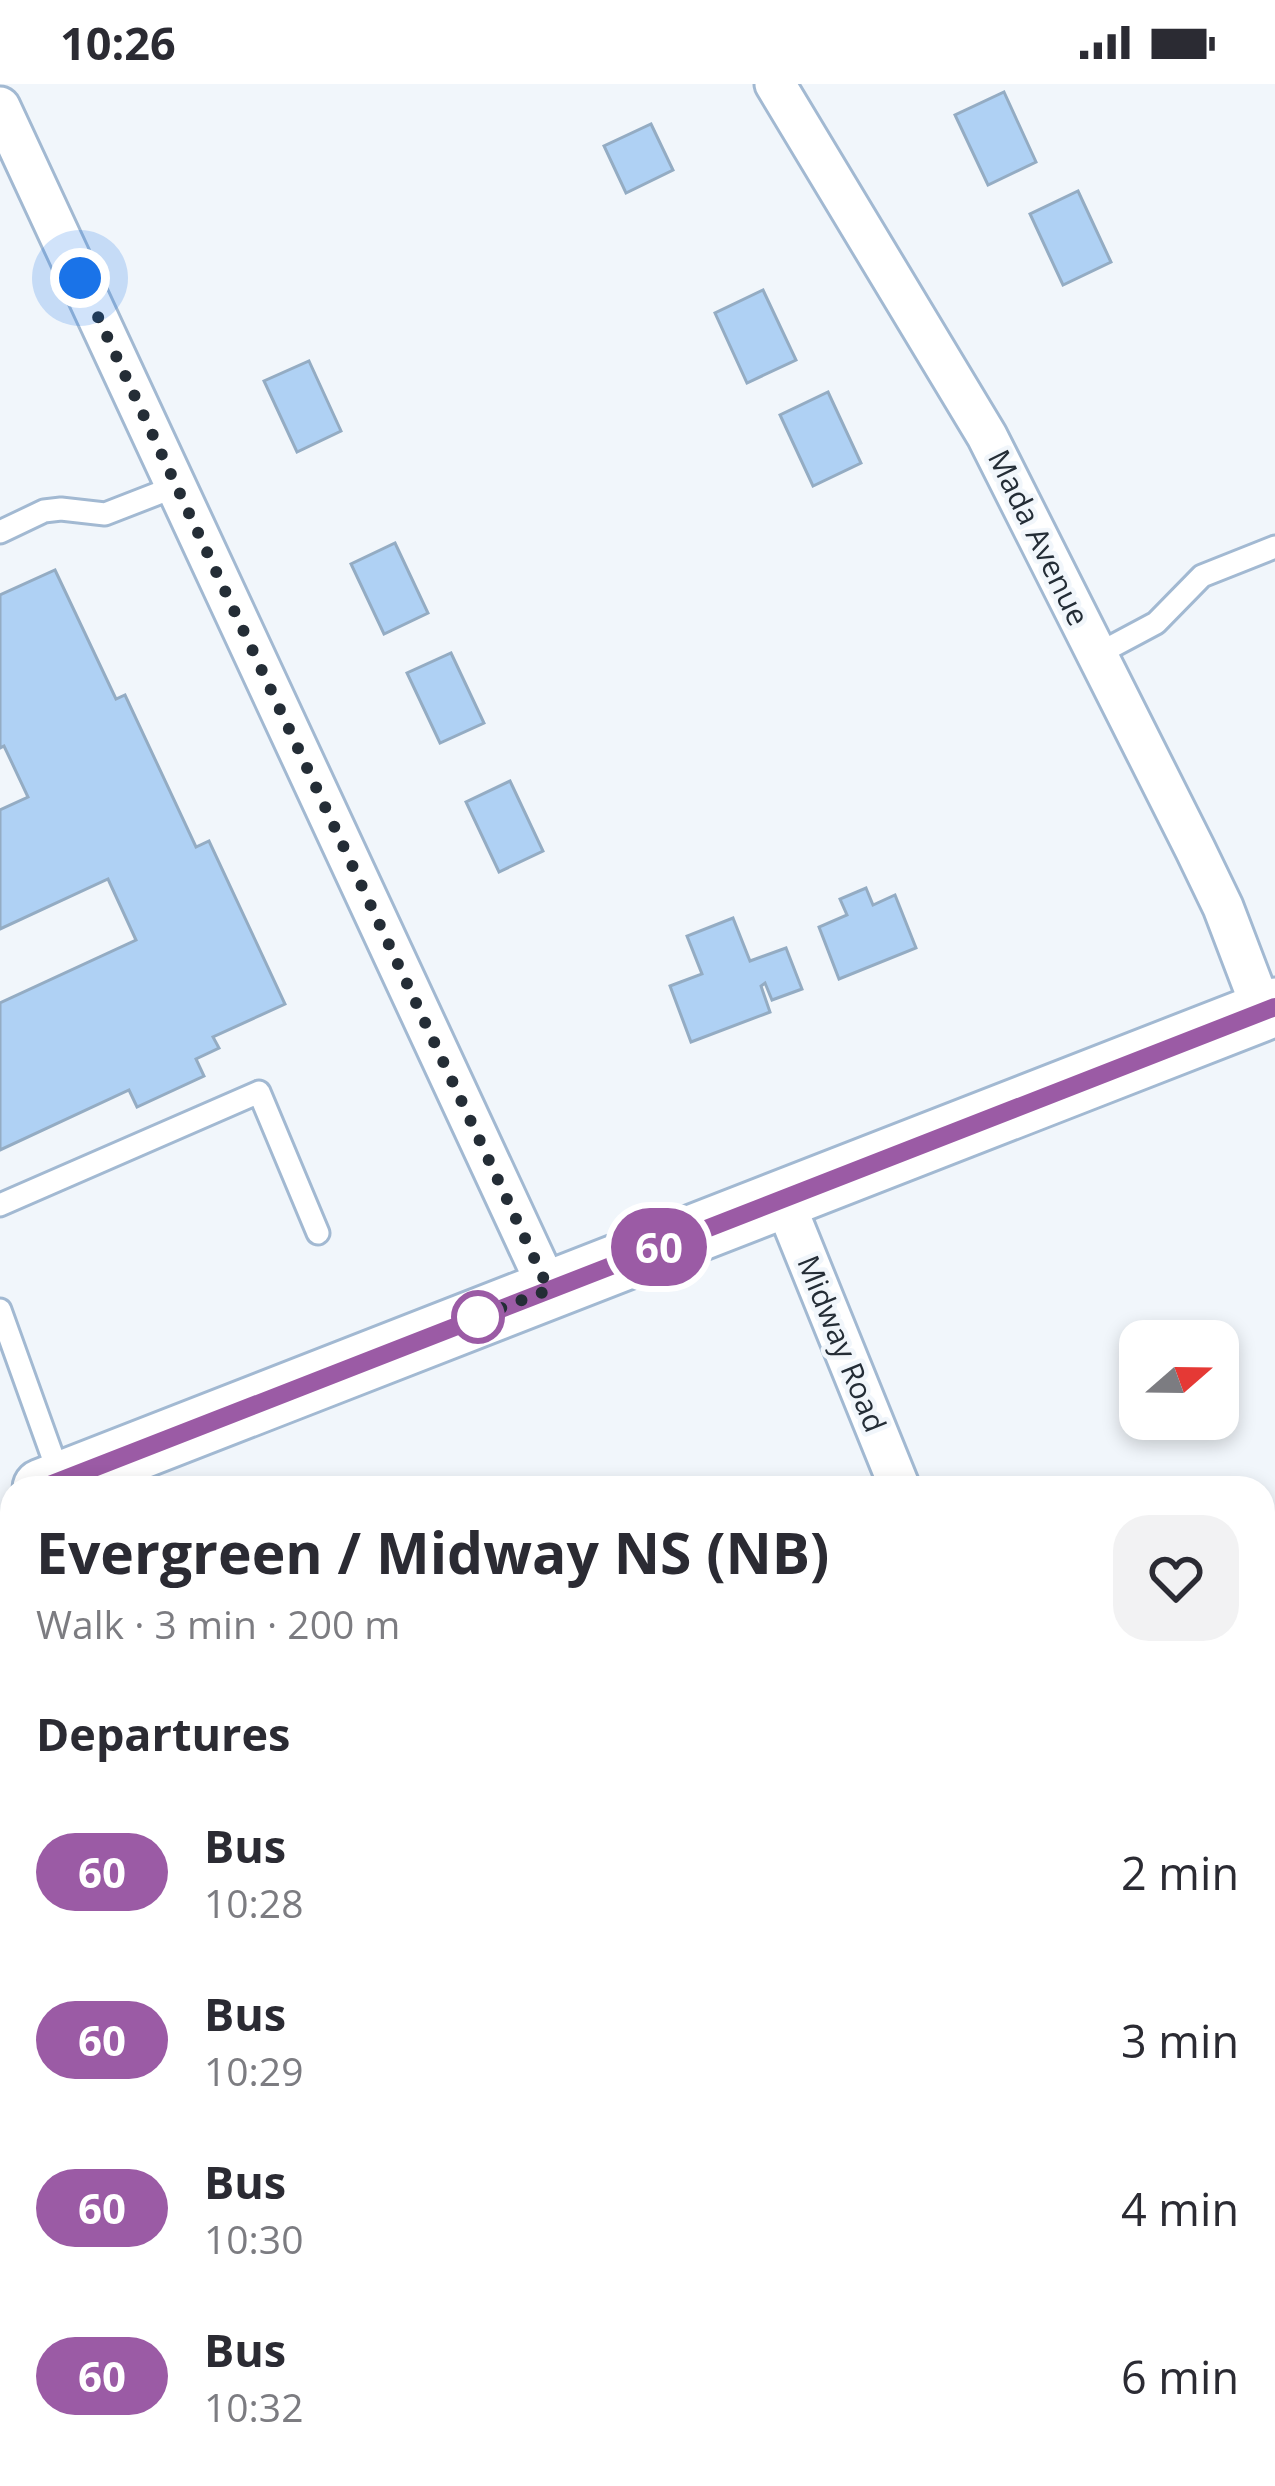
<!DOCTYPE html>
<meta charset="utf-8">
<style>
:root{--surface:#fff;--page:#f2f2f3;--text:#2b2b33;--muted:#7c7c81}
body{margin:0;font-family:"Open Sans",sans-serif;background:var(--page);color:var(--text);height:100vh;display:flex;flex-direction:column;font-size:45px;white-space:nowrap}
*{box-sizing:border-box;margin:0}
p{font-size:39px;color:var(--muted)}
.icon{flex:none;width:66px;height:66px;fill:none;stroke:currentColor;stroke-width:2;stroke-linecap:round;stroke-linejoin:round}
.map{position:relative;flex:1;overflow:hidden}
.drawer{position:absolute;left:0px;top:1392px;width:1275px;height:1011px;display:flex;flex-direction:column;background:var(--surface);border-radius:36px 36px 0 0;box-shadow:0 6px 18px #0003}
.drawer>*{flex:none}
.badge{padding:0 24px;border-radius:39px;font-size:42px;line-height:78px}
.needle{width:78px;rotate:70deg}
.tools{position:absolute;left:1119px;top:1236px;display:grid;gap:24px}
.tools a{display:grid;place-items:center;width:120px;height:120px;border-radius:24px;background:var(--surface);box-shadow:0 6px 18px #0003;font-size:60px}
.you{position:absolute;width:60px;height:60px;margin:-30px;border:9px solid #fff;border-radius:50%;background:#1a73e8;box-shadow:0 0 0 18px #1a73e833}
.map>.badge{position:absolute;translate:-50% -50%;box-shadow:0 0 0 6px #fff}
h2{padding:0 36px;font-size:45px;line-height:108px}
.round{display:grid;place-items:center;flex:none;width:126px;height:126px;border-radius:36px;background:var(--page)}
.headline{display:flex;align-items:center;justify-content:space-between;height:204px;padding:0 36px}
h1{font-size:57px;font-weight:700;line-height:90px}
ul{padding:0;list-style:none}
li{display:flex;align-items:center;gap:36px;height:168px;padding:0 36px}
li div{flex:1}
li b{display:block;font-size:45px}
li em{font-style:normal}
li .badge{min-width:132px;font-weight:700;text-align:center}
.status{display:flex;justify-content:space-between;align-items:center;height:84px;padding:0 60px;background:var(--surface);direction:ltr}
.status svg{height:33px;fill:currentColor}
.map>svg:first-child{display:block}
</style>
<div class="status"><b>10:26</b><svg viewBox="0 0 49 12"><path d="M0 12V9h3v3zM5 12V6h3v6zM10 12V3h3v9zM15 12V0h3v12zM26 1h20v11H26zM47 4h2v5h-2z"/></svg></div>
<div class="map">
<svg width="1275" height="2402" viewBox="0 0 1275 2402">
<rect width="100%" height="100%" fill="#f1f6fb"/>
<g fill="#afd1f4" stroke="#94acc3" stroke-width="3">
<polygon points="1004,8 1036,78 988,101 955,31"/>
<polygon points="651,40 673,86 626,109 604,62"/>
<polygon points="1078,107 1111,178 1063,201 1030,130"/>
<polygon points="763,206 796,276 747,299 715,229"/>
<polygon points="309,277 341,347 297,368 264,297"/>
<polygon points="828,308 861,379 813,402 780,331"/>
<polygon points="395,459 428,529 384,550 351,480"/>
<polygon points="55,486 116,615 125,611 196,763 209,757 285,920 213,953 219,964 196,975 204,992 137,1023 129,1006 0,1066 0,919 136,856 108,795 0,845 0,726 28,713 4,662 0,664 0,511"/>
<polygon points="451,569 484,639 440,659 407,589"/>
<polygon points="510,697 543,767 499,788 466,718"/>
<polygon points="866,804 873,821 895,811 916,864 839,895 819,843 847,831 840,815"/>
<polygon points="733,834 750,877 786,864 802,905 772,916 765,899 761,902 770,928 691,958 670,902 702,890 687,852"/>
<polygon points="12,1604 12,1707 0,1712 0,1650 7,1647 0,1630 0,1609"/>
<polygon points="1263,1732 1275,1762 1275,1838 1263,1843"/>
<polygon points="0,1861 12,1891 12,1904 0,1909"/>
<polygon points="9,2172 12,2178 10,2277 0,2256 0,2176"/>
<polygon points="175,2391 230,2391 234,2402 155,2402"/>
<polygon points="500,2391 579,2391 581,2396 567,2402 505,2402"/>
<polygon points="1067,2391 1137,2391 1110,2402 1071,2402"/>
</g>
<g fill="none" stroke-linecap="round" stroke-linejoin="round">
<defs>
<g id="lane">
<polyline points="0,448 44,427 61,425 105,430 177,402"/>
<polyline points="1096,571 1156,539 1202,492 1275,463"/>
<polyline points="0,1121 259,1008 318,1149"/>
<polyline points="0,1226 61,1396"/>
</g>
<g id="street">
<polyline points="775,0 987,352 1195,765 1223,823 1263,928"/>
<polyline points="0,23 549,1206"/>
<polyline points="783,1115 900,1404"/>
<polyline points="0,2047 12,2042"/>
<polyline points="1263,2276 1275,2305"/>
<polyline points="364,2391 368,2402"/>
</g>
<polyline id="secondary" points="42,1404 1275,923"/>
</defs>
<use href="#lane" stroke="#a2b9d2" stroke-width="27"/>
<use href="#street" stroke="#a2b9d2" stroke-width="45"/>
<use href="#secondary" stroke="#a2b9d2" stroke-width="63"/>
<use href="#lane" stroke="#fff" stroke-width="21"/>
<use href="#street" stroke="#fff" stroke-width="39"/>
<use href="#secondary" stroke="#fff" stroke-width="57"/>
</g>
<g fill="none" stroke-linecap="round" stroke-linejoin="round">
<defs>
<polyline id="line" points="42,1404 1275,923"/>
</defs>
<use href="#line" stroke="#fff" stroke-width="27"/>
<use href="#line" stroke="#9b5ba5" stroke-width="18"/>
<polyline stroke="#242d36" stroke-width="12" stroke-dasharray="0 21.6" points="80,194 549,1206 472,1235 478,1233"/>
</g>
<circle fill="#fff" stroke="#9b5ba5" stroke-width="6" cx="478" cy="1233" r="24"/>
<g text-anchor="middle" stroke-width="9" stroke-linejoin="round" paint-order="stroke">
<g font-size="30" fill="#242d36" stroke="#f1f6fb">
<text transform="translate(1038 454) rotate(64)" y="10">Mada Avenue</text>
<text transform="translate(841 1260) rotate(68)" y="10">Midway Road</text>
</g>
</g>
</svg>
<div class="tools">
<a><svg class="needle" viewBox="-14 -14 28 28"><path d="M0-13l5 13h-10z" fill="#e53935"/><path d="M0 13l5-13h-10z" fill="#7c7c81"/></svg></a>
</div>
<div class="you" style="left:80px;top:194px"></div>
<b class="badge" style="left:659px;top:1163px;background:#9b5ba5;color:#fff">60</b>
<section class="drawer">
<div class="headline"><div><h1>Evergreen / Midway NS (NB)</h1><p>Walk · 3 min · 200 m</p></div><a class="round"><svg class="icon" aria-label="heart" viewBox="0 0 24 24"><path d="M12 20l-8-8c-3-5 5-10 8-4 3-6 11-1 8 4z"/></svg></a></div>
<h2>Departures</h2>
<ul>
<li><span class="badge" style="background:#9b5ba5;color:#fff">60</span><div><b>Bus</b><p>10:28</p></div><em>2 min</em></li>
<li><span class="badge" style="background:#9b5ba5;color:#fff">60</span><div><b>Bus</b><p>10:29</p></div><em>3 min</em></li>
<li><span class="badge" style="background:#9b5ba5;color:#fff">60</span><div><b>Bus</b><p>10:30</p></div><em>4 min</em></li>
<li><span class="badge" style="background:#9b5ba5;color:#fff">60</span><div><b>Bus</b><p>10:32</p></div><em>6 min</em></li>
</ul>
</section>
</div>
